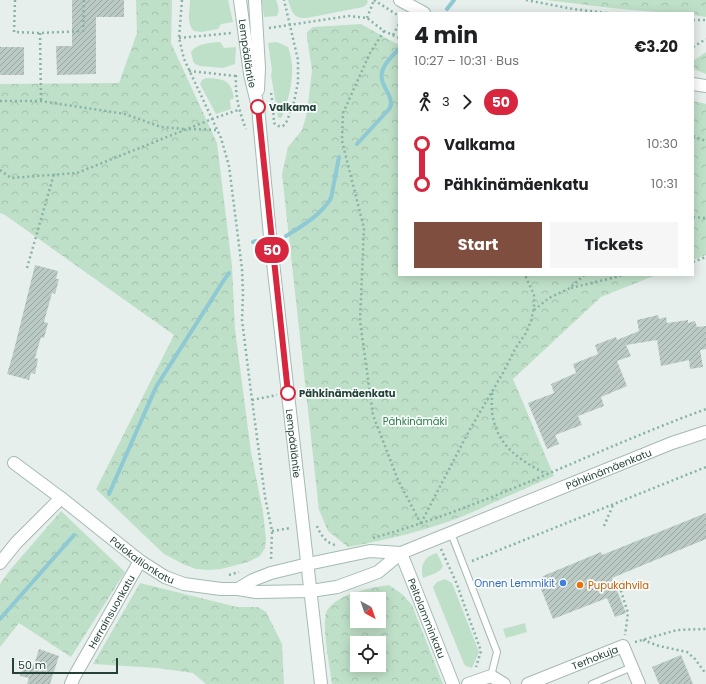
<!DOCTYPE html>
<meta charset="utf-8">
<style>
:root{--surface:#fff;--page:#f6f6f6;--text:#202124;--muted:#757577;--accent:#7f4e3f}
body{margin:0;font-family:Poppins,sans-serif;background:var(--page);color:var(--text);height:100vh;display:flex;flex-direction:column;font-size:15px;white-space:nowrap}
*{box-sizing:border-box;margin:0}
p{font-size:13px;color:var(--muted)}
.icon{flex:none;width:22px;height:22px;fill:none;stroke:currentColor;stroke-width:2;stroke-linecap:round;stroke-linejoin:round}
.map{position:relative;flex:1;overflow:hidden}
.side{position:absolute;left:398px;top:12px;width:296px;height:264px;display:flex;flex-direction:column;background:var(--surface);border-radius:0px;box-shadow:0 2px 10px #0003}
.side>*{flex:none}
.badge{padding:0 8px;border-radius:13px;font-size:14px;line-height:26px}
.needle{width:26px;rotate:140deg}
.controls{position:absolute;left:350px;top:592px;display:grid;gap:8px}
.controls a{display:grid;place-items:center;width:36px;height:36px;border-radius:0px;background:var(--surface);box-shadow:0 2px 10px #0003;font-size:20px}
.scale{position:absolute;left:12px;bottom:10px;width:106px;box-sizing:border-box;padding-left:4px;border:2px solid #24423a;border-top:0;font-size:11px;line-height:14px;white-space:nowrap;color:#24423a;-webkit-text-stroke:3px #f7fbf9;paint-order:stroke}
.map>.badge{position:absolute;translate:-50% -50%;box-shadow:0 0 0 2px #fff}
.legs{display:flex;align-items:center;gap:6px;height:44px;padding:0 16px;font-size:13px}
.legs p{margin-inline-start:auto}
.overview{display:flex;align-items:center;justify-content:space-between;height:68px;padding:0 16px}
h1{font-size:22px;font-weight:700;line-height:30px}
.primary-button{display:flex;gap:8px;margin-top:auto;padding:8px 16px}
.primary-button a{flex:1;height:46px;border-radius:0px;background:var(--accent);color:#fff;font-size:16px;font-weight:700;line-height:46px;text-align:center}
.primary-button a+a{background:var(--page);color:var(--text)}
ul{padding:0 16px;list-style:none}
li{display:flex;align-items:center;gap:14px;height:40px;font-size:15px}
li i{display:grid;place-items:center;width:6px;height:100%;margin:0 5px;background:currentColor}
li i::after{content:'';width:10px;height:10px;margin:-5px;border:3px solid;border-radius:50%;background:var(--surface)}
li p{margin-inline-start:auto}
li:first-child i{background:linear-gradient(#0000 50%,currentColor 0)}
li:last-child i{background:linear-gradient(currentColor 50%,#0000 0)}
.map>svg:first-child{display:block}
</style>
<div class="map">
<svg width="706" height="684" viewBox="0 0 706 684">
<defs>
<pattern id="forest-crowns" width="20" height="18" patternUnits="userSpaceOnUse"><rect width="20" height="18" fill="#bfe0c8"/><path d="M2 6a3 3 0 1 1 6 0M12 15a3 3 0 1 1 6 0" fill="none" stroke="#a4c1ad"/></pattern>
<pattern id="building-hatch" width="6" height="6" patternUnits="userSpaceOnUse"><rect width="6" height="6" fill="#bbcac4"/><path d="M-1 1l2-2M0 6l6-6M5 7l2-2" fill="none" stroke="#98a6a0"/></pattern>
</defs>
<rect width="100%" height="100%" fill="#e6efeb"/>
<g fill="#bfe0c8">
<path d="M190 0H228L233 22 221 24 218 29 202 32 194 31C186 23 190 11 190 0Z"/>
<path d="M262 0H276C278 5 280 11 277 16L264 17Z"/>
<path d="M288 0H367L368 1 367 4 363 7 307 18C293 19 292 12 288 0Z"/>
<path d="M220 42 224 48 236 47 235 64 223 68 200 66 195 64 193 61 191 52C197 43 210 43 220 42Z"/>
<path d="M277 42 288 47C297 70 290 95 282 117L280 118 278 117 271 75 272 70 268 43Z"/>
<path d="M206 78C223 79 231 79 234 98L230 100 231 109 216 114 200 84 202 80Z"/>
<path d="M437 553 443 566C440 573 430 575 423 578 420 566 424 556 437 553Z"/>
<polygon points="445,579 452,583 479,652 472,668 466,666 464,664 434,590 433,587 437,582"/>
<polygon points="525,623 527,632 506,638 503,629"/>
</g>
<g fill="url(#forest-crowns)" fill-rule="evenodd">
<polygon points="136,0 172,0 171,43 217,143 232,266 235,329 251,452 263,512 266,539 265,548 260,556 248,562 221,569 208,570 196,569 185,565 164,554 96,489 174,335 5,215 0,213 0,84 119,83 137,33"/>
<path d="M546 0H706V17L693 15V13C643 13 595 6 546 0Z"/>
<path d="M361 24 399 45V275H656L601 297 513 379 554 476C523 489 492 504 461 517 425 531 386 540 348 547L328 531 319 510 282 174 288 147 302 130 307 113 312 70 307 37V32L313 27Z"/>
<polygon points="706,52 706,74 693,69 693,61"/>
<polygon points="693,101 706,104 706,255 693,260"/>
<polygon points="61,511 125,572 71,657 19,623 0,647 0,584 10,570"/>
<polygon points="140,583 237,607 258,607 266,612 282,644 284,684 206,684 193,673 157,668 93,664"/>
<path d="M389 585 402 594 412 605 443 684H332C330 667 322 628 326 613 332 595 373 587 389 585ZM357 599H379V621H357ZM357 643H379V665H357Z"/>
</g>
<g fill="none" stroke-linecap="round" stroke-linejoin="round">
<g stroke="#8ec9d4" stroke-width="4">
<polyline points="447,9 454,0"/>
<path d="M357 144 390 108C395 96 378 84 382 72 384 63 393 55 399 49"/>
<path d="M286 236C302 226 321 215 331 198L339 157"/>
<polyline points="253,242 256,241"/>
<polyline points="109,494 156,387 224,280 229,273"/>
<polyline points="0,619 74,535"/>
</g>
</g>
<g fill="url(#building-hatch)">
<polygon points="72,0 124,0 124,17 96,17 96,74 57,75 56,46 72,46"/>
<rect x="0" y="47" width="24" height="28"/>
<polygon points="35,265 58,271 56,279 59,279 55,294 52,293 44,322 48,323 44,338 41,337 35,358 38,359 35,374 31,373 29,380 7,374 13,354"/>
<polygon points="658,315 659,319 666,317 667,323 688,320 688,323 695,321 697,327 706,326 706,349 700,350 703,367 690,369 689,360 661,366 657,340 626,345 631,356 617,361 627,386 601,397 604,406 578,416 582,425 555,435 559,444 547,449 528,403 554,393 551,384 576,373 573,364 598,354 595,345 616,337 617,340 639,331 637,320"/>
<polygon points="706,513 706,539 612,578 626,613 615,617 607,598 553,619 539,584 543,576 601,552 602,555"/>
<polygon points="39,649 59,656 50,684 27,684 29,678 20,676 25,662 34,665"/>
<polygon points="681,655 693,684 659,684 652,667"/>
</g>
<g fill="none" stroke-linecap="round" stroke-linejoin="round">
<defs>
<g id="lane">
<polyline points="451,533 497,652 491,676"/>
<polyline points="592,684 632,667"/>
</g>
<g id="street">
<path id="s1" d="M401 553 672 443 706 432"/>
<polyline points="0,563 16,543 61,498"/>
<path id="s2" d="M71 684 74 677 140 561"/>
<polyline points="468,684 491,676 504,684"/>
<path id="s3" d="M528 684 623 646 639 684"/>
</g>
<g id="secondary">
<path id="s4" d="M240 0 250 74 258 107 270 236 321 684"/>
<polyline points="255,0 259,68 258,90"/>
<polyline points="400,0 424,13"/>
<polyline points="693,84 706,86"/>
<path id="s5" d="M14 463 61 498 140 561 165 577 184 584 221 589H238L256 592 311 591 337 587 378 572 401 553"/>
<path id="s6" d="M401 553 453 684"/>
<polyline points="238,589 253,580 271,573 308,564 370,551 401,553"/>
</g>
</defs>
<use href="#lane" stroke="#a8b8b2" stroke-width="8"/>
<use href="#street" stroke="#a8b8b2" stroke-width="14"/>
<use href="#secondary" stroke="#a4bbb3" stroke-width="14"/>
<g stroke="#86b3a5" stroke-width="2.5" stroke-dasharray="2 3" stroke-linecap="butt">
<polyline points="15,0 14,32 40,33 83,31 84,0"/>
<polyline points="182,0 179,38 184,59 221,138 229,166 242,269 243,294 242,320 252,400 265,497 272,531 271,560"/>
<polyline points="374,0 399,16"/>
<polyline points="526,0 573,9 607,13"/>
<polyline points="367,18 374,0"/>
<polyline points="693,20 706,20"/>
<polyline points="269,28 349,16 367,18 384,31 399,38"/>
<polyline points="384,31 370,53 343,113 342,141 364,228 360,321 373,415 398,480 421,524"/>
<polyline points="40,33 41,101"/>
<polyline points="393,35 399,24"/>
<polyline points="179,38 232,33"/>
<polyline points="693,47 706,39"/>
<polyline points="189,71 236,76"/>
<path d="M236 75C235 96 239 111 246 129"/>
<polyline points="271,93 273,105 274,123 278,126 283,126 287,121 294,102 298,82 298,60 284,0"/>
<polyline points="0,101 41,101 125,114 161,127 184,129"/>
<polyline points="189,129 217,130"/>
<polyline points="693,136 706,141"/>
<polyline points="0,170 11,178 77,173 212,119 238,110"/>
<polyline points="693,217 706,218"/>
<polyline points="693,262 706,257"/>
<polyline points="27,268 54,174"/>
<polyline points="571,288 624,275"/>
<polyline points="534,310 549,298 570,288 584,275"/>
<path d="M492 393C492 401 491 410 493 418 499 448 522 461 546 474"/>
<polyline points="252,400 277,395"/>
<polyline points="421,523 469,431 504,371 515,349 526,333 531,321 534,306 534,295 525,275"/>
<path d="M317 526C320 534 326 543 335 545"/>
<polyline points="604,526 613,505"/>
<polyline points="272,531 291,528"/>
<path d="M373 538C488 506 594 450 706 409"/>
<polyline points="441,549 456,582 481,651 476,667"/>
<polyline points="472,561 706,467"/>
<polyline points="229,575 239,572"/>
<polyline points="624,581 621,591 628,613 625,635"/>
<polyline points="643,640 659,646 687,652 695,659 706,674"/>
<polyline points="635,642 677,630 706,629"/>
</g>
<use href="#lane" stroke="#fff" stroke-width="6"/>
<use href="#street" stroke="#fff" stroke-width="12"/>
<use href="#secondary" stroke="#fff" stroke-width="12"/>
</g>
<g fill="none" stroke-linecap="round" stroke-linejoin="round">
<defs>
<polyline id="line-1" points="258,107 288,393"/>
</defs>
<use href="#line-1" stroke="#fff" stroke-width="9"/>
<use href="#line-1" stroke="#d7263d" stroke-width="6"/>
</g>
<g fill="#fff" stroke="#d7263d" stroke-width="2">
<circle cx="258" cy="107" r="7"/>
<circle cx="288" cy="393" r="7"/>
</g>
<circle fill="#3f7fe0" stroke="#f7fbf9" stroke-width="1.5" cx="563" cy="583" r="4"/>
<circle fill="#e8710a" stroke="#f7fbf9" stroke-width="1.5" cx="580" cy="585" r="4"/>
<g text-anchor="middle" stroke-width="3.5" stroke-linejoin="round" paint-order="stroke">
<g font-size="10" fill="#24423a" stroke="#f7fbf9">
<text dy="4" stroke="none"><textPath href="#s4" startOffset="54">Lempääläntie</textPath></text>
<text dy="4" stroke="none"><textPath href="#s4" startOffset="447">Lempääläntie</textPath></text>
<text dy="4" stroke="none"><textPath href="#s1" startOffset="224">Pähkinämäenkatu</textPath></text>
<text dy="4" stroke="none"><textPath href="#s5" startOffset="161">Palokallionkatu</textPath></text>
<text dy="4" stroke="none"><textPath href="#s2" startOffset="83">Herrainsuonkatu</textPath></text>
<text dy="4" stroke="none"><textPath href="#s6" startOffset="70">Peltolamminkatu</textPath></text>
<text dy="4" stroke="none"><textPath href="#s3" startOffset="72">Terhokuja</textPath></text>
</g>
<g font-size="10" font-weight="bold" fill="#24423a" stroke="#f7fbf9" text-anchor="start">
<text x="269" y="111">Valkama</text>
<text x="299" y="397">Pähkinämäenkatu</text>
</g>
<g font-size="10" fill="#2d7a4b" stroke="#f7fbf9">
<text x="415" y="425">Pähkinämäki</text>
</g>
<g font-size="10" fill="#366cbe" stroke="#f7fbf9" text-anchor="end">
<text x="555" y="587">Onnen Lemmikit</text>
</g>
<g font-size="10" fill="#c56008" stroke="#f7fbf9" text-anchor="start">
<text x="588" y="589">Pupukahvila</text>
</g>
</g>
</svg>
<div class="controls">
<a><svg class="needle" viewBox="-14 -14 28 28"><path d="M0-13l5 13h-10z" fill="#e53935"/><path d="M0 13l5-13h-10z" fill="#757577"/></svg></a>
<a><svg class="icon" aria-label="locate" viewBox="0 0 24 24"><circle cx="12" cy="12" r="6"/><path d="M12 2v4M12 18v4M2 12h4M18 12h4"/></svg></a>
</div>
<div class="scale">50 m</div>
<b class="badge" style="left:272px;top:250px;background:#d7263d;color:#fff">50</b>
<section class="side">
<div class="overview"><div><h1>4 min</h1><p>10:27 – 10:31 · Bus</p></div><b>€3.20</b></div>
<div class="legs"><svg class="icon" aria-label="walk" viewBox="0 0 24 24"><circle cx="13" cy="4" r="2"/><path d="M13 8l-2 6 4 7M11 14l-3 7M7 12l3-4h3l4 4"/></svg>3<svg class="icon" aria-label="forward" viewBox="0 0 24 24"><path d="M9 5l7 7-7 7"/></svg><b class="badge" style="background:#d7263d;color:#fff">50</b></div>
<ul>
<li><i style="color:#d7263d"></i><b>Valkama</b><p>10:30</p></li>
<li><i style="color:#d7263d"></i><b>Pähkinämäenkatu</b><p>10:31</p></li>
</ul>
<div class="primary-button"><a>Start</a><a>Tickets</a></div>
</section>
</div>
